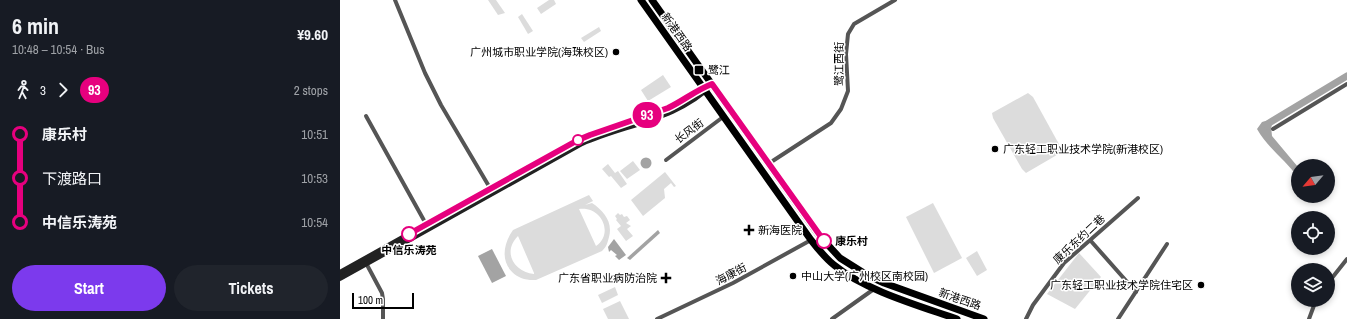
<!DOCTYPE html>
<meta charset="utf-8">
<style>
:root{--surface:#171b24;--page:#20242c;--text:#f1f3f6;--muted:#9ea1a6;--accent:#7c3aed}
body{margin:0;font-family:"Archivo Narrow","Noto Sans SC",sans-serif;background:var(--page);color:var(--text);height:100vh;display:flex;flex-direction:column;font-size:15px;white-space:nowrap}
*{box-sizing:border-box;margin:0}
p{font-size:13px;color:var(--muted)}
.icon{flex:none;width:22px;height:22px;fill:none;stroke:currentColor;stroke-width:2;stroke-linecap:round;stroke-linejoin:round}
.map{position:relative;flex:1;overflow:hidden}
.side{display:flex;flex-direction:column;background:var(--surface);width:340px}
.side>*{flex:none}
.badge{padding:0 8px;border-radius:13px;font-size:14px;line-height:26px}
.needle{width:26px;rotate:241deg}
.tools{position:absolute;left:951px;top:159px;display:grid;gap:8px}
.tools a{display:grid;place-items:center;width:44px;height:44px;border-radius:50%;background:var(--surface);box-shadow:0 2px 6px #0003;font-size:20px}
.scale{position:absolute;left:12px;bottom:10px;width:62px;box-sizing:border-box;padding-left:4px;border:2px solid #000;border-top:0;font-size:11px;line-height:14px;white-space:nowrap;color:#000;-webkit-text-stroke:3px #fff;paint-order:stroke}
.map>.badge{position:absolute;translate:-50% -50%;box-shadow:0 0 0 2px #fff}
.legs{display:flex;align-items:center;gap:6px;height:44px;padding:0 12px;font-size:13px}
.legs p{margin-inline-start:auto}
.headline{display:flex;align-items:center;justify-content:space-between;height:68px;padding:0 12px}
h1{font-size:22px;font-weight:700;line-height:30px}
.primary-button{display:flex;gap:8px;margin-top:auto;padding:8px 12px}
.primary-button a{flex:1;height:46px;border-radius:24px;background:var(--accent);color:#fff;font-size:16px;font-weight:700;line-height:46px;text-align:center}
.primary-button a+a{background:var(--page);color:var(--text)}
ul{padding:0 12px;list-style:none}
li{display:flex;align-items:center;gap:14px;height:44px;font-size:15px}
li i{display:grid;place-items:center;width:6px;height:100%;margin:0 5px;background:currentColor}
li i::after{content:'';width:10px;height:10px;margin:-5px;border:3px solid;border-radius:50%;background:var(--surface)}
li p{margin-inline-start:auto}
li:first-child i{background:linear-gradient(#0000 50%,currentColor 0)}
li:last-child i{background:linear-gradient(currentColor 50%,#0000 0)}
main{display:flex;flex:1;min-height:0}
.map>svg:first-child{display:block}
</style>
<main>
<section class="side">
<div class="headline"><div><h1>6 min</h1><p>10:48 – 10:54 · Bus</p></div><b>¥9.60</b></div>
<div class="legs"><svg class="icon" aria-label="walk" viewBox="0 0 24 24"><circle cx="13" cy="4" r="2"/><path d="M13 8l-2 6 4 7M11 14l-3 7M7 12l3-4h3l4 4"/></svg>3<svg class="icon" aria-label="forward" viewBox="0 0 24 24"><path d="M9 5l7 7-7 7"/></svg><b class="badge" style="background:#e6007e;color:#fff">93</b><p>2 stops</p></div>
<ul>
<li><i style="color:#e6007e"></i><b>康乐村</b><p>10:51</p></li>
<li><i style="color:#e6007e"></i><span>下渡路口</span><p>10:53</p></li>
<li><i style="color:#e6007e"></i><b>中信乐涛苑</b><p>10:54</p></li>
</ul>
<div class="primary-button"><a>Start</a><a>Tickets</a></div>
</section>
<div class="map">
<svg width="1007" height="319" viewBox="0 0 1007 319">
<rect width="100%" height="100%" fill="#fff"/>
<g fill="#dcdcdc" fill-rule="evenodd">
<polygon points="148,0 156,0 165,13 158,15"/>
<polygon points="209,0 214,0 216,4 201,14 197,8"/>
<polygon points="182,14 193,31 188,34 178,17"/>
<polygon points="259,27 261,31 244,42 241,38"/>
<polygon points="323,75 331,87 308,101 301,90"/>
<polygon points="688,93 693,97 720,146 722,152 686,173 682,169 653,118 652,113"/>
<polygon points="293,161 300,170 287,179 280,171"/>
<polygon points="268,164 275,173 278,171 287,184 281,188 271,176 269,177 262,169"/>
<polygon points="325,172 336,186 334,187 331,183 324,189 325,198 303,216 291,200"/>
<path d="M249 195 253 201 245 205 252 203C264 211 273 222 269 237 267 244 267 246 262 251L196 280C192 280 188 280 184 279 161 271 160 248 173 230ZM239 209C262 206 274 234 256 246ZM178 236 194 273V274C174 272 162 252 178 236Z"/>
<polygon points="593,203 622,258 594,273 566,217"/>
<polygon points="278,213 280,215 282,214 284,217 287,216 290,220 286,223 291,226 287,229 293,236 286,241 277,229 281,226 276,220 277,219 275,216"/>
<polygon points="637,251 647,270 637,276 626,258"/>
<polygon points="739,253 761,277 735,309 707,294"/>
<polygon points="275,287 278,295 262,303 258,295"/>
<polygon points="280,301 289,319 268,319 263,309"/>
</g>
<g fill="#a3a3a3">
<path d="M935 118 931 126 932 136 958 167V177C945 160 927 147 917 129L922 122Z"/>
<circle cx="306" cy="163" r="5.5"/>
<polygon points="318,230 320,233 290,260 287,258"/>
<polygon points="274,239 286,255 279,260 275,256 277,255 271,250 269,252 268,247"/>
<polygon points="152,249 166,276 152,283 138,256"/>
</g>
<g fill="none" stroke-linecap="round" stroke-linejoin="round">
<polyline stroke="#a3a3a3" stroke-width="7" points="928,126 929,123 1007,76"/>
<g stroke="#555" stroke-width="4">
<polyline points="55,0 85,73 101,105 150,188"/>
<polyline points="26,116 86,224"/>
<polyline points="933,129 1007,84"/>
<polyline points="326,160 383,117"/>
<polyline points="428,164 491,123 501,109 508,91 506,54 508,34 514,24 555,0"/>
<polyline points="750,240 796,292"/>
<polyline points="26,263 42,293 43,299 43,319"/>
<polyline points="988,283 1007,259"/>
<polyline points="317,319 393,283 471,240"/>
<polyline points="492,319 534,289"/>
<polyline points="686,319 693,305 724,263 798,198"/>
<polyline points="778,319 827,244"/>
<polyline points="969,319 976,300"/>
</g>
<g stroke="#222" stroke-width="6">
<polyline points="0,273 238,140 250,135 328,108 365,87"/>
<path d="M0 278 242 143C285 124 338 119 372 84"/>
</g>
<g stroke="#000" stroke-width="7">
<path d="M301 0 471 240C478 249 485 258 494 265 524 290 580 306 617 319"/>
<polyline points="312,0 478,234 500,258 527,275 544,283 644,319"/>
</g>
</g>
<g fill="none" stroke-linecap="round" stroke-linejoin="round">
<defs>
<path id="line-1" d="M69 234 238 140 250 135 328 108C343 101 356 90 372 84L484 241"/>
</defs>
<use href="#line-1" stroke="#fff" stroke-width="9"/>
<use href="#line-1" stroke="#e6007e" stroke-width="6"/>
</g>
<g fill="#000" stroke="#fff" stroke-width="1.5">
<circle cx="276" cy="52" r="4"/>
<rect x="354" y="65" width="10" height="10" rx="2"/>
<circle cx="655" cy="149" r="4"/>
<path d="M407 224h4v4h4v4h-4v4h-4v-4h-4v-4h4z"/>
<circle cx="453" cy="276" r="4"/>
<path d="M324 272h4v4h4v4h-4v4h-4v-4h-4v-4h4z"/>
<circle cx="861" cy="285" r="4"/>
</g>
<g fill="#fff" stroke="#e6007e" stroke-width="2">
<circle cx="238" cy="140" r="5"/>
<circle cx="69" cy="234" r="7"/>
<circle cx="484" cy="241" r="7"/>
</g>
<g text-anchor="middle" stroke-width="3" stroke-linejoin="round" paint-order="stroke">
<g font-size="11" fill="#000" stroke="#fff">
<text transform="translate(337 32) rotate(55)" y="4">新港西路</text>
<text transform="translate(499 64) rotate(-90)" y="4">鹭江西街</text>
<text transform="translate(349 131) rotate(-37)" y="4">长风街</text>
<text transform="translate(739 239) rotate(-43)" y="4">康乐东约二巷</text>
<text transform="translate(391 274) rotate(-28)" y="4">海康街</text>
<text transform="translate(620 299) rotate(19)" y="4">新港西路</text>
</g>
<g font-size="11" fill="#000" stroke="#fff" text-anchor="start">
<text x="268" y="56" text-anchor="end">广州城市职业学院(海珠校区)</text>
<text x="368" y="74">鹭江</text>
<text x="663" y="153">广东轻工职业技术学院(新港校区)</text>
<text x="418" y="234">新海医院</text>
<text x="461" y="280">中山大学(广州校区南校园)</text>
<text x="317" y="282" text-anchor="end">广东省职业病防治院</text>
<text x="853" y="289" text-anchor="end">广东轻工职业技术学院住宅区</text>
</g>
<g font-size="11" font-weight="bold" fill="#000" stroke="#fff" text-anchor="start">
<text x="495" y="245">康乐村</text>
<text x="69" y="254" text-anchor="middle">中信乐涛苑</text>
</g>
</g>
</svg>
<div class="tools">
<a><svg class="needle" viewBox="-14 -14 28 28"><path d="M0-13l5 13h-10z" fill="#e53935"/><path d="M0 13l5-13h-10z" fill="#9ea1a6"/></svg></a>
<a><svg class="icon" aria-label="locate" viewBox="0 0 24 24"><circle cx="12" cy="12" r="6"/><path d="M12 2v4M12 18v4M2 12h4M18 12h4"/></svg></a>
<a><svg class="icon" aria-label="layers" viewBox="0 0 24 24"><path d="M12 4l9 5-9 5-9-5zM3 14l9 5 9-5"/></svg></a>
</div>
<div class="scale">100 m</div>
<b class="badge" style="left:307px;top:115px;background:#e6007e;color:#fff">93</b>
</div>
</main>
